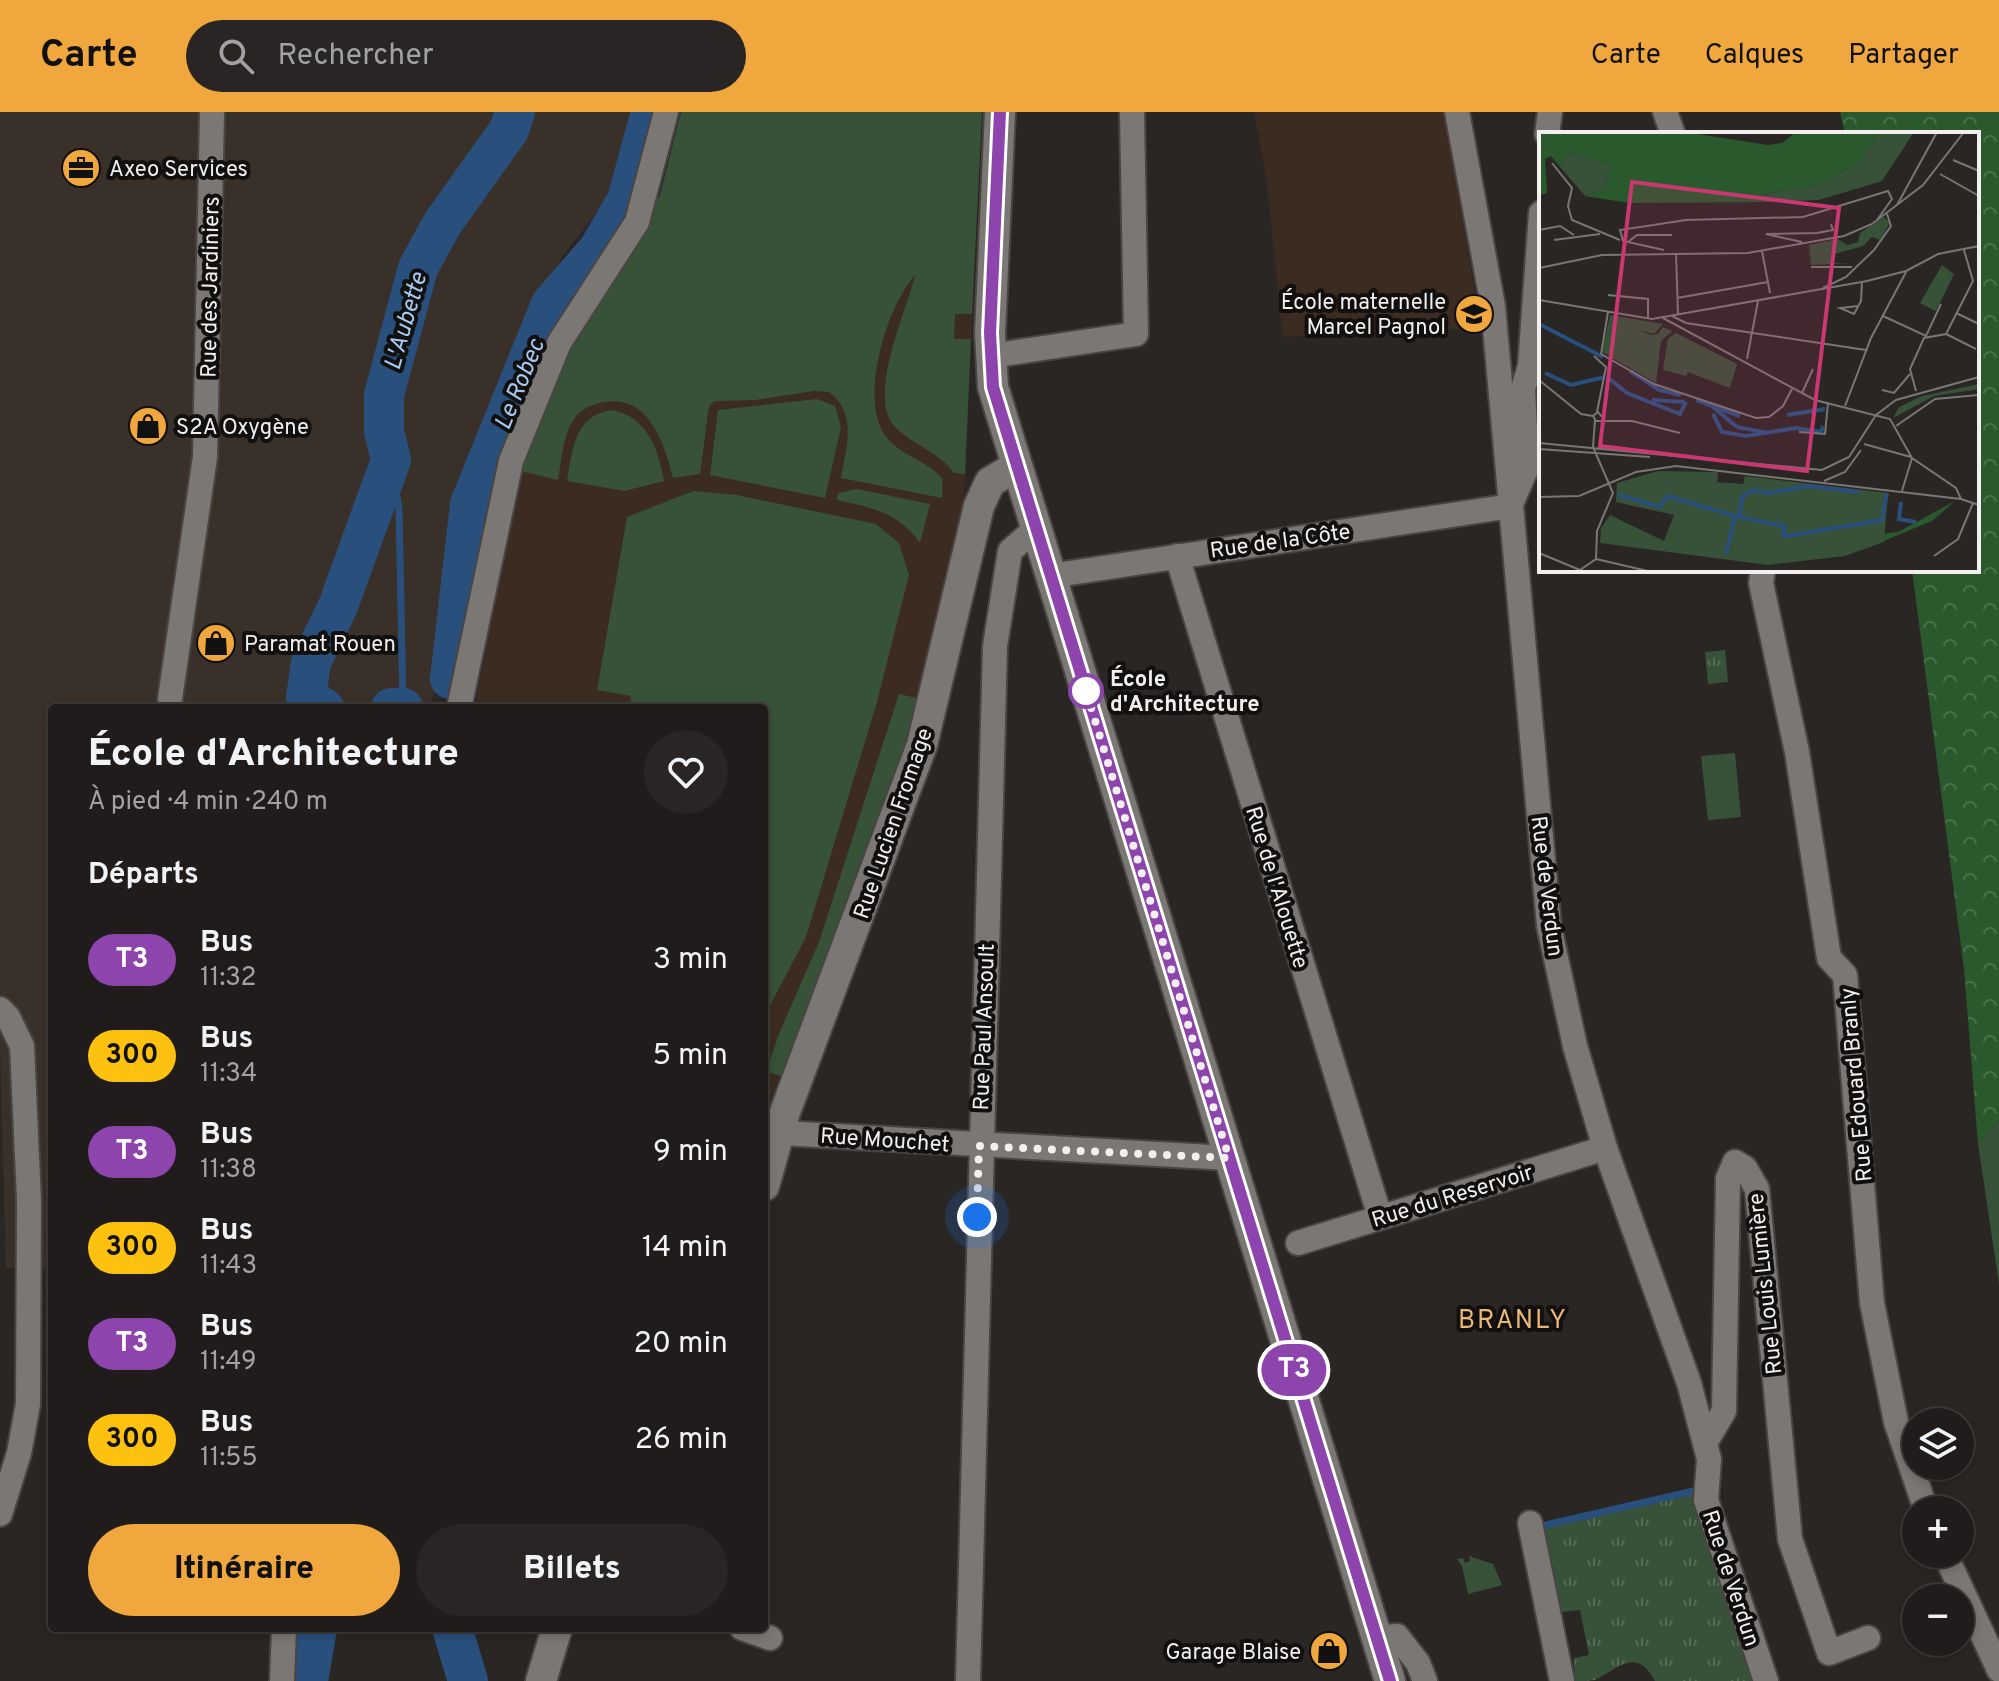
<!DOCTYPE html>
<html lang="fr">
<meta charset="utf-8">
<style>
:root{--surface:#201c1b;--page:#282524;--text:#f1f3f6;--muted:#a2a1a3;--line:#3d3a3a;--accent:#efa73e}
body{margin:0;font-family:Overpass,sans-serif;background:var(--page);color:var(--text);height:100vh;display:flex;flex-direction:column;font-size:30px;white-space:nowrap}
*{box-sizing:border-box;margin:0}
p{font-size:26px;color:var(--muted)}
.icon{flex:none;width:44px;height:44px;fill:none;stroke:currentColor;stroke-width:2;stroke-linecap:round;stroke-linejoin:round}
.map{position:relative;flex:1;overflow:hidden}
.drawer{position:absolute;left:48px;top:592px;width:720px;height:928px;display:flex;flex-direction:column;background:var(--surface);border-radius:8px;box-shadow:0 4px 12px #0003,0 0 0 2px var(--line)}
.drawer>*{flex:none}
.badge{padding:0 16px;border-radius:26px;font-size:28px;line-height:52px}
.fabs{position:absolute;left:1902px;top:1296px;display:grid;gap:16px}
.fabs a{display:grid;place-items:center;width:72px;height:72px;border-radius:50%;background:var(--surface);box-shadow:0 4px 12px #0003,0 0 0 2px var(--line);font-size:40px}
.you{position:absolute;width:40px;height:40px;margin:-20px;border:6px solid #fff;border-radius:50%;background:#1a73e8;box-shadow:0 0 0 12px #1a73e833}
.map>.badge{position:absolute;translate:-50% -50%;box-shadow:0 0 0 4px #fff}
h2{padding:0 40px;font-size:30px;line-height:72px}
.round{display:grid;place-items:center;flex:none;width:84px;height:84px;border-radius:42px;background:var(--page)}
.summary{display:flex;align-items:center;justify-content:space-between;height:136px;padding:0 40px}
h1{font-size:38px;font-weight:800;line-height:60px}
.action{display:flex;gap:16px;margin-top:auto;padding:16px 40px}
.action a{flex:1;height:92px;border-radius:48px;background:var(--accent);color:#111;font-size:32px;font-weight:800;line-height:92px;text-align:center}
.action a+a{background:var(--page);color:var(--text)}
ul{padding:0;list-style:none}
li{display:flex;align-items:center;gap:24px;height:96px;padding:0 40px}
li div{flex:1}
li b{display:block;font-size:30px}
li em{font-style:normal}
li .badge{min-width:88px;font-weight:700;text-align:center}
header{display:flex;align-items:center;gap:48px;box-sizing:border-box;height:112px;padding:0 40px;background:var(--accent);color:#111}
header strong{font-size:38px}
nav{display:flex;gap:44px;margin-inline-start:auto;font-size:28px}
.search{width:560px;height:72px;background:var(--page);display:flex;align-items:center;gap:20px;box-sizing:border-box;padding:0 28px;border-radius:44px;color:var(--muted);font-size:30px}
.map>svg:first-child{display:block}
</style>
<header>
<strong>Carte</strong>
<div class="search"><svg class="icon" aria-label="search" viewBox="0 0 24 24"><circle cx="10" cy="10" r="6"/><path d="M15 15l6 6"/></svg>Rechercher</div>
<nav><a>Carte</a><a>Calques</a><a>Partager</a></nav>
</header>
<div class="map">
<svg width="1999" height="1569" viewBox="0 0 1999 1569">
<defs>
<pattern id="forest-crowns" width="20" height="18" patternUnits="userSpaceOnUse" patternTransform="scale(2)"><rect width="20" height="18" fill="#29592d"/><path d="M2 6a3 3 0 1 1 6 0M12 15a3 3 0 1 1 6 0" fill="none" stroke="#48714c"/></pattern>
<pattern id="park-tufts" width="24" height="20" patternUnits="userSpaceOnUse" patternTransform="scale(2)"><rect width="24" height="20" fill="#375238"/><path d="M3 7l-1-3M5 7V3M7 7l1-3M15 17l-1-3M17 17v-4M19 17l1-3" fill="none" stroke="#546b55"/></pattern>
</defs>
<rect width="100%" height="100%" fill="#2a2624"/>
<polygon fill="#39302a" points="0,0 638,0 620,70 560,148 475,341 431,596 52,596 52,1158 6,1156 0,933"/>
<g fill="#3b2b20">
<polygon points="681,0 982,0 964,383 960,407 907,625 787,961 779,964 771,988 776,991 764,1023 764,596 475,596 517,370 578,218 660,83"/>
<polygon points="1254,0 1444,0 1481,216 1283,225 1266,64"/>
</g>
<g fill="#375238">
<path d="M681 0H982L972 202H955L954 227H971L965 362 954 361C939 340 915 334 896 316 865 287 907 198 915 163 887 194 857 290 887 326 902 344 926 348 942 366V386L841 366C846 334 858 302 829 280L814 279 755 288 715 289 709 294 700 362 673 366C665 333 649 283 606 290 597 291 585 295 578 302 563 318 562 347 558 368L521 359 578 218 660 83Z"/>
<polygon points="817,287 835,294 841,315 825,386 710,363 718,298"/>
<path d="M611 298C647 304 658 336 664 369L624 379 567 369C573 337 574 304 611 298Z"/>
<path d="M857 377 930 392 920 431C900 401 870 395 837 388L838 381Z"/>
<polygon points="693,379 737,383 876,412 899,431 909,463 877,590 806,825 764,905 764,596 630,596 631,584 597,578 627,405"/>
<polygon points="899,582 917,586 907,625 787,961 781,964 766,960 778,924 819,830"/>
<polygon points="1735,641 1741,705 1708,708 1701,644"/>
<polygon points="1999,1009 1999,1172 1978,1032"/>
<polygon points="1469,1444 1493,1452 1502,1473 1468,1482 1462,1454 1457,1447 1463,1446 1465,1451 1470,1449"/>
</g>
<polygon fill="url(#forest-crowns)" points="1840,0 1999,0 1999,1009 1978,1032 1964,857 1912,458 1977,458 1977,22 1845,22"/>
<g fill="url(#park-tufts)">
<polygon points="1725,538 1728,570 1708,572 1705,540"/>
<path d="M1691 1377 1755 1569H1655C1636 1534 1618 1557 1595 1568 1590 1569 1580 1569 1575 1569L1574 1546 1589 1543 1580 1498 1561 1500 1542 1414Z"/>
</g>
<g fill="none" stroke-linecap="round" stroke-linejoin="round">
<g stroke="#29507d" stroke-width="7">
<polyline points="391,348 399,397 403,595"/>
<polyline points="1546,1413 1698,1378"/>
</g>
<g stroke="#29507d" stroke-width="40">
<polyline points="450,567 470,392 551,192 598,138 627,88 651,0"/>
<polyline points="324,596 306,586 311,550 338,494 391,348 384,319 384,283 418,156 442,112 509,18 515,0"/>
<polyline points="391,596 403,596"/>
<polyline points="452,1516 468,1569"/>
<polyline points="308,1569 317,1516"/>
</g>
<defs>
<g id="minor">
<polyline points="1457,0 1493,194 1549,814 1575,934 1605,1036 1689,1271 1709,1347 1706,1388 1766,1569"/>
<polyline points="1665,0 1673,22"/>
<polyline points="1549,22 1547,22 1550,0"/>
<polyline points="990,244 1136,222 1132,0"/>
<polyline points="1511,392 1527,355 1523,277 1530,254 1541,101"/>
<polyline points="1177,444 1380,1105"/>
<polyline points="1763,458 1761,471 1797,640 1829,846 1845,863 1872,1191 1896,1310 1926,1398"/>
<polyline points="1050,464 1511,394"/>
<polyline points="170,587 205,345 212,0"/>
<polyline points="459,596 511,349 559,231 637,110 666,0"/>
<polyline points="0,897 8,905 22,934 29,1088 28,1292 19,1341 0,1402"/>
<polyline points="781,1021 1229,1046"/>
<polyline points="1298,1131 1605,1036"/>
<polyline points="1705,1331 1724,1299 1728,1066 1735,1050 1745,1056 1757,1077 1790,1427 1829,1541 1868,1526"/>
<polyline points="1530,1411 1562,1569"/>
<polyline points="1945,1442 1999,1558"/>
<polyline points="742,1516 770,1526"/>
<polyline points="1376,1526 1397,1524 1418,1551 1425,1569"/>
<polyline points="282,1569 284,1516"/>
<polyline points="968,1569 995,534 1010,439 1035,417"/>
</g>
<g id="tertiary">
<polyline points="1000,0 990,221 993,275 1390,1569"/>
<polyline points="764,1074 785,1000 922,633 979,394 990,370 1015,355"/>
<polyline points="541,1569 557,1516"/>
</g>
</defs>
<use href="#minor" stroke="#494543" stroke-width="28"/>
<use href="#tertiary" stroke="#494543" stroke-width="34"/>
<use href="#minor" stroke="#7b7774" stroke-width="24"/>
<use href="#tertiary" stroke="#7b7774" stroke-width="30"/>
</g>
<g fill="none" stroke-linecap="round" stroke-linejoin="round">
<defs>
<polyline id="line" points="1000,0 990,221 993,275 1390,1569"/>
</defs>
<use href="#line" stroke="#fff" stroke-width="18"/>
<use href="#line" stroke="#8e44ad" stroke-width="12"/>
<polyline stroke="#f2efee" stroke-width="8" stroke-dasharray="0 14.4" points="977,1105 979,1034 1229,1046 1086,579"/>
</g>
<defs>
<symbol id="office-disc" viewBox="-11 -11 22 22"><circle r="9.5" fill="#efa73e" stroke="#11100f"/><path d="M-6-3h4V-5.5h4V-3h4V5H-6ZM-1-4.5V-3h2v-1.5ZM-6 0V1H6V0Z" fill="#111"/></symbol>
<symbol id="school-disc" viewBox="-11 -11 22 22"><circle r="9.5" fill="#efa73e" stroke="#11100f"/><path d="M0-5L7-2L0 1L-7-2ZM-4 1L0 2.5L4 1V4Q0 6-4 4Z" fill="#111"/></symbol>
<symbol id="shop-disc" viewBox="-11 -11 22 22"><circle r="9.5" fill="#efa73e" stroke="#11100f"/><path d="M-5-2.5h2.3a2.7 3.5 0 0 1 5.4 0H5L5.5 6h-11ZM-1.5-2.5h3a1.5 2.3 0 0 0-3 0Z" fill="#111"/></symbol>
</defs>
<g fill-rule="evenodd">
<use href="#office-disc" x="59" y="34" width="44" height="44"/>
<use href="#school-disc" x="1452" y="180" width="44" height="44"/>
<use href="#shop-disc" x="126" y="292" width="44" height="44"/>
<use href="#shop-disc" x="194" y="509" width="44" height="44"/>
<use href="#shop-disc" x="1307" y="1517" width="44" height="44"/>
</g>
<circle fill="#fff" stroke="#8e44ad" stroke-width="4" cx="1086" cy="579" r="16"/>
<g text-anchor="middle" stroke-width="8" stroke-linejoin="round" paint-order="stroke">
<g font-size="22" fill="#f2efee" stroke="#11100f" text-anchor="start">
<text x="109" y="64">Axeo Services</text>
<text x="1446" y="197" text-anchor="end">École maternelle<tspan x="1446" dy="25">Marcel Pagnol</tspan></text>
<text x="176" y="322">S2A Oxygène</text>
<text x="244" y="539">Paramat Rouen</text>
<text x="1301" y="1547" text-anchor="end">Garage Blaise</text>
</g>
<g font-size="22" fill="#f2efee" stroke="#11100f">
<text transform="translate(209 175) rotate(-89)" y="8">Rue des Jardiniers</text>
<text transform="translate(1280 428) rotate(-8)" y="8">Rue de la Côte</text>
<text transform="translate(892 711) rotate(-71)" y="8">Rue Lucien Fromage</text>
<text transform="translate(1548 774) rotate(83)" y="8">Rue de Verdun</text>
<text transform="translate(1278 775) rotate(73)" y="8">Rue de l'Alouette</text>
<text transform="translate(983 915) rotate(-88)" y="8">Rue Paul Ansoult</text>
<text transform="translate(1855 973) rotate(-95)" y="8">Rue Edouard Branly</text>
<text transform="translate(885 1027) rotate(4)" y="8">Rue Mouchet</text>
<text transform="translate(1452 1083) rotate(-17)" y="8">Rue du Reservoir</text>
<text transform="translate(1764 1172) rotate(-96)" y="8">Rue Louis Lumière</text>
<text transform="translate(1732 1466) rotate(72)" y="8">Rue de Verdun</text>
</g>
<g font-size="22" font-weight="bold" fill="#f2efee" stroke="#11100f" text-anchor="start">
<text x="1110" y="574">École<tspan x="1110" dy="25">d'Architecture</tspan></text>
</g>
<g font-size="24" font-style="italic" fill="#a7caf5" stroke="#11100f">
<text transform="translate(405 209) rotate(-74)" y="8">L'Aubette</text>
<text transform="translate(519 272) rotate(-68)" y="8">Le Robec</text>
</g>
<g font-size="26" letter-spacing="2" fill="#ebb878" stroke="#11100f">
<text x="1513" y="1216">BRANLY</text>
</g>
</g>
<g transform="translate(1539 20)">
<rect width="440" height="440" fill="#2a2624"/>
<path d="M339 0H375L343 49 280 68 229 70 223 62 280 53 322 29ZM31 20 72 33 67 56 46 64 20 34ZM71 183 124 192 115 202 100 198 112 203 119 202 124 195 133 199 122 209 117 251 63 220ZM137 201 198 232 191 256 149 240 147 244 124 238 129 207ZM440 252V257L395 264 354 286 360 275 383 264Z" fill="#375238"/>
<path d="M0 0H146L229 13 243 11 257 0H339L322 29 280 53 223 62 229 70 90 71 46 64 67 56 72 33 31 20 20 34 12 24 6 27 8 61 1 63ZM416 369 393 389 330 415 342 402 359 400Z" fill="#29592d"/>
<path d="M345 85 351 91 341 108 333 105 324 114 292 123 295 131H313L272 133 270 113 299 107 308 113 319 110 321 101ZM403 133 415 142 397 179 381 171ZM119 339 179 340 178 350 204 352 206 344 349 361 345 410 306 424 229 433 61 411 62 396 71 383 125 409 135 383 77 370 78 351Z" fill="#375238"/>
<path fill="none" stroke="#29507d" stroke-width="4" d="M0 192 64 225M91 239 120 258 142 263M6 241 32 253 66 245M68 245 88 261 141 282 147 270M113 268 146 270M157 268 201 284M174 275 198 295 229 301M174 282 183 300 207 304 257 296 282 300 284 294M248 283 286 277M79 363 121 375 128 364 196 384 201 382 203 365 214 358 230 361 269 354 320 360M362 370 360 387 377 390M187 422 196 384 245 394V404L254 403 343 388 348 361"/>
<path fill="none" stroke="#7a7675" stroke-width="2" d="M414 28 440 39M13 31 33 56 29 74 33 88 81 108M401 42 440 64M358 73 398 0M0 98 21 94 35 103M15 108 61 102M89 110 98 103H133M263 110 227 102 278 101 294 98 292 92M125 118 84 109 81 98 147 88 264 85 349 59 353 67 338 88M223 119 231 161M137 121 139 183M272 135H313M0 136 63 123 209 121 305 104 333 92 384 53 425 0M284 156 307 145 335 118 352 94 348 82M69 163 109 167V187M138 166 229 150M0 168 113 187 328 149 367 139 399 122 440 114M319 174 301 176 315 182 322 169 323 150M417 181 440 192M133 184 147 191 327 218M344 184 387 204 402 172M124 186 276 268 351 287 373 326 417 356 422 367M407 202 437 217M62 222 115 252 217 286 230 285 244 274 253 257M62 222 69 180M55 224 67 235 58 280M208 227 219 169M0 248 42 282 54 284M343 258 355 261 371 242M377 259 371 237 385 206 407 202 434 149 425 118M263 261 274 237M306 274 332 206 367 140M63 285 59 280 54 284 57 289H93L141 301M357 294 396 267 440 263M260 300 286 302 289 271M0 311 283 338 310 325 337 283 357 268 440 245M325 312 372 325M0 317 111 325M285 349 306 340 322 318M363 359 373 326M0 365 40 364 97 340 137 334 422 367 440 373M0 421 41 438 57 427 58 399 74 361 54 315 56 288M395 424 419 407 434 371M57 427 113 440M350 440 384 439"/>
<path fill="#c93871" fill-opacity="0.15" stroke="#c93871" stroke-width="4" d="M93 50 300 76 268 339 61 314Z"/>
<rect width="440" height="440" fill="none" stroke="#f2efee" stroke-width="4"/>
</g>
</svg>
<div class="fabs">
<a><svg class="icon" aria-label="layers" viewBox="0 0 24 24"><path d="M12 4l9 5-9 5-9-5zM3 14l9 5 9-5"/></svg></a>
<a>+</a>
<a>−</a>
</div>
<div class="you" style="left:977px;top:1105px"></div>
<b class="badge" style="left:1294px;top:1258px;background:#8e44ad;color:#fff">T3</b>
<section class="drawer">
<div class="summary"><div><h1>École d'Architecture</h1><p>À pied · 4 min · 240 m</p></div><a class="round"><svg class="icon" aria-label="heart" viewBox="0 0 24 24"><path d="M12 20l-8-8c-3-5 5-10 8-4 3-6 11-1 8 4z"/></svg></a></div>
<h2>Départs</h2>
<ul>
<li><span class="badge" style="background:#8e44ad;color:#fff">T3</span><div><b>Bus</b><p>11:32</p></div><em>3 min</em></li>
<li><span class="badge" style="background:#fdc210;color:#111">300</span><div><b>Bus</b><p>11:34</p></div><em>5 min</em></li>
<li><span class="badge" style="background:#8e44ad;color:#fff">T3</span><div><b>Bus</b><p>11:38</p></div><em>9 min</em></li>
<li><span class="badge" style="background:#fdc210;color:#111">300</span><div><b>Bus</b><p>11:43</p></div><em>14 min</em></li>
<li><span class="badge" style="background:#8e44ad;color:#fff">T3</span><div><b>Bus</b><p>11:49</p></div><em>20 min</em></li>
<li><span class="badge" style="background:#fdc210;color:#111">300</span><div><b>Bus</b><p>11:55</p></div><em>26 min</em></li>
</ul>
<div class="action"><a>Itinéraire</a><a>Billets</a></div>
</section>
</div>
